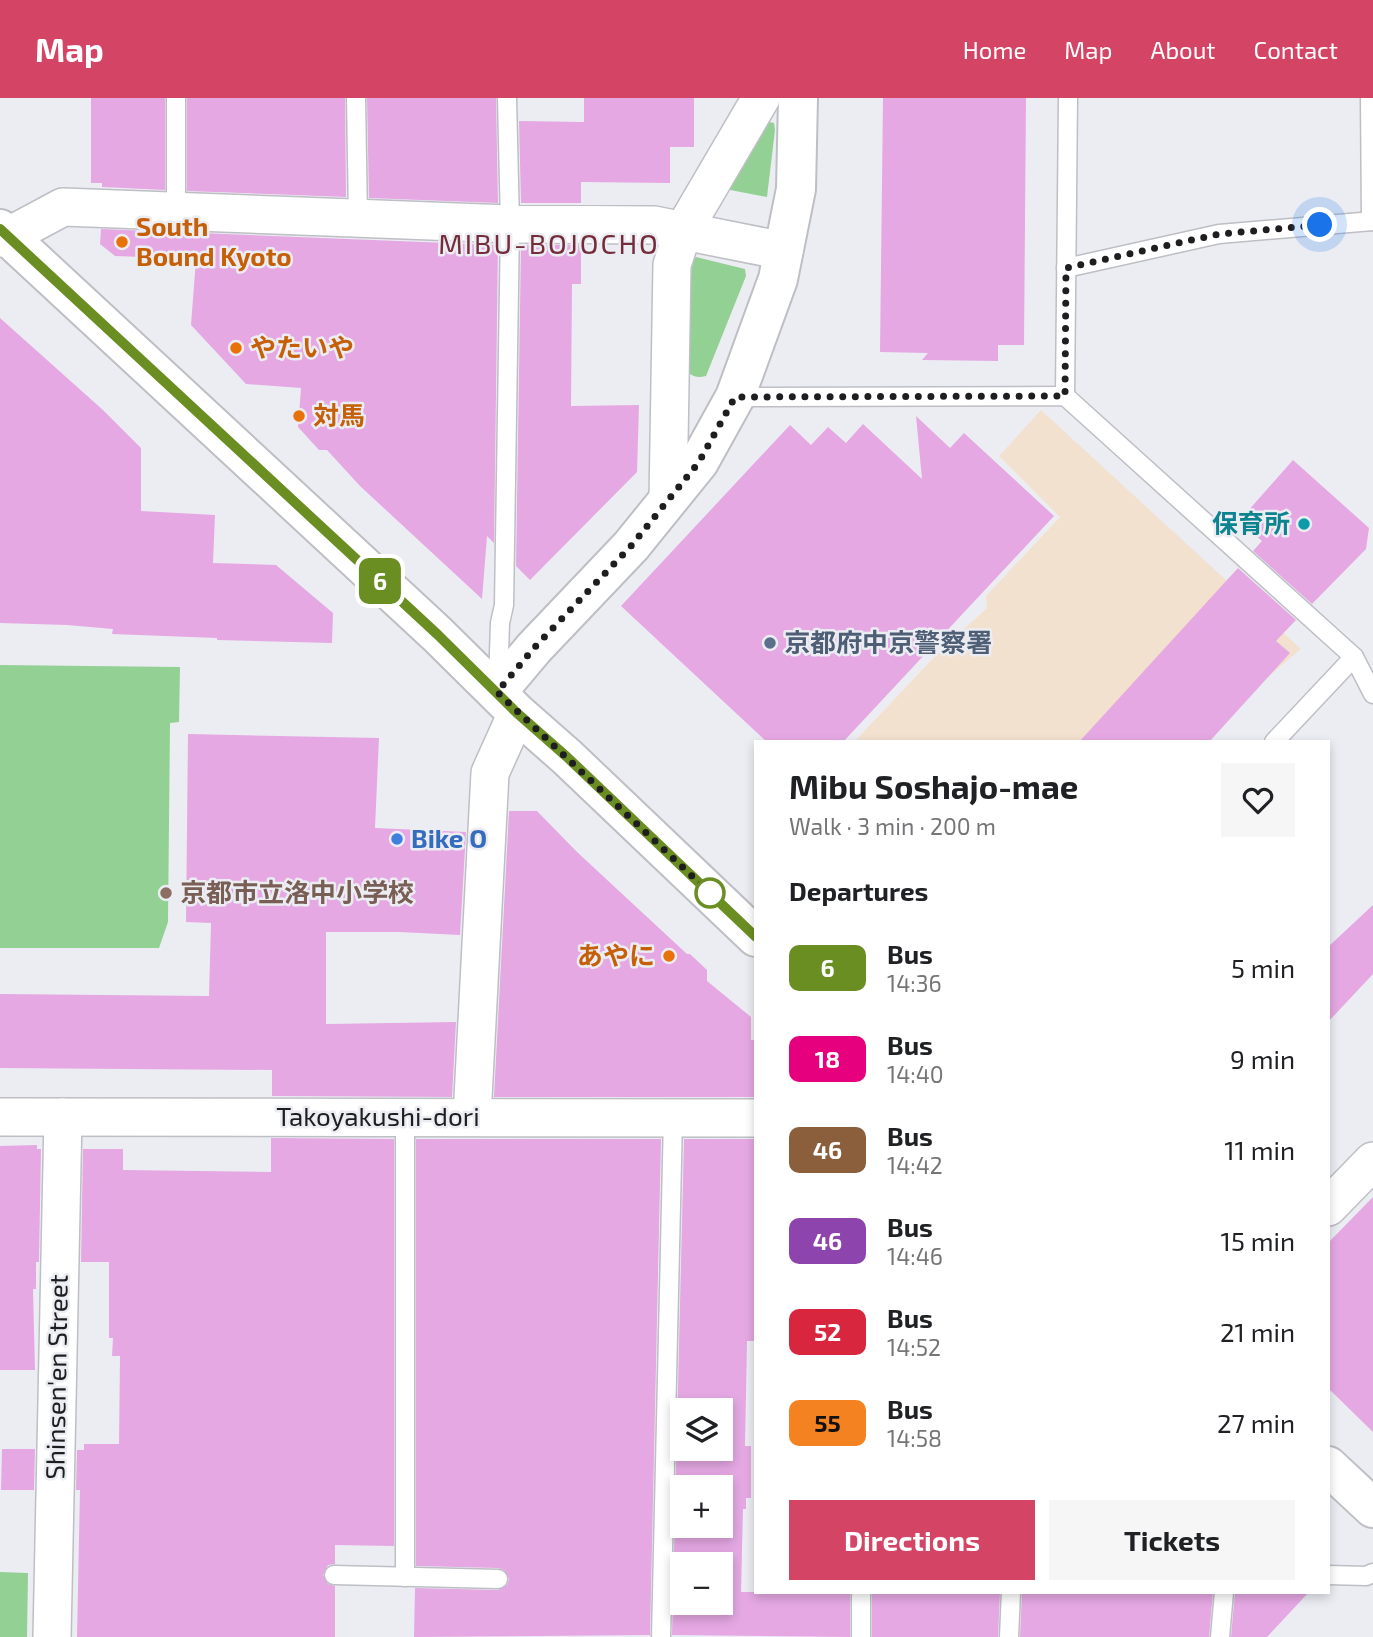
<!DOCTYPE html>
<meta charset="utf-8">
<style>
:root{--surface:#fff;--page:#f6f6f6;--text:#202124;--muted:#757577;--accent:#d44465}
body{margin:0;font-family:"Exo 2","Noto Sans JP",sans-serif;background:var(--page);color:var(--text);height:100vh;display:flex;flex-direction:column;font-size:26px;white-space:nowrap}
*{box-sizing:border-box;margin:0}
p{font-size:23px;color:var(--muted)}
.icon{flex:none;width:38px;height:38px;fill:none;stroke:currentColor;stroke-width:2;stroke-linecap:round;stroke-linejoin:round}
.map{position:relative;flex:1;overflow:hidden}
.panel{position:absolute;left:754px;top:642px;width:576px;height:854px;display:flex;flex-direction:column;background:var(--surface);border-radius:0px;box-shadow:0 4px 10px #0003}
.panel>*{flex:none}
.badge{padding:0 14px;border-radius:10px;font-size:24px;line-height:46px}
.controls{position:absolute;left:670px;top:1300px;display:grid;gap:14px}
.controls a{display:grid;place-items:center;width:63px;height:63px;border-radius:0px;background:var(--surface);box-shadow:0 4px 10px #0003;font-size:35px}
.you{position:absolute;width:35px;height:35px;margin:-18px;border:5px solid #fff;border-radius:50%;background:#1a73e8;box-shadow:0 0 0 10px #1a73e833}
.map>.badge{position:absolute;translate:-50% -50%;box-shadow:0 0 0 4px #fff}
h2{padding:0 35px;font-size:26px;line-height:63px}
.round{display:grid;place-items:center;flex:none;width:74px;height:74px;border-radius:0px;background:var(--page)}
.headline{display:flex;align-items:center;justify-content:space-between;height:119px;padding:0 35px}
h1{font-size:33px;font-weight:700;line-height:52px}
.button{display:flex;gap:14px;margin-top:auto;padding:14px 35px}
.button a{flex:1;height:80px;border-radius:0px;background:var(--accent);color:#fff;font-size:28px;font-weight:700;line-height:80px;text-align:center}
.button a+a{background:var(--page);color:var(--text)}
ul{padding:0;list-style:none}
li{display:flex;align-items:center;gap:21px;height:91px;padding:0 35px}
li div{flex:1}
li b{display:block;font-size:26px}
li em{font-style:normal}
li .badge{min-width:77px;font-weight:700;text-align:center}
header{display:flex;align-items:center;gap:42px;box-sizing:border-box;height:98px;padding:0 35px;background:var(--accent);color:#fff}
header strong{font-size:33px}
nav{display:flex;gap:38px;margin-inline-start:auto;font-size:24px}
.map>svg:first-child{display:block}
</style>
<header>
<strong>Map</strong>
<nav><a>Home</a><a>Map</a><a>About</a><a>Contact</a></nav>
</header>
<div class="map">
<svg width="1373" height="1539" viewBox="0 0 1373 1539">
<rect width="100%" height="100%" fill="#ecedf3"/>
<polygon fill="#f2e1cf" points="1041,312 1301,551 1232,609 1200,644 854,644 940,553 987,510 986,498 1060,419 999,358"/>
<g fill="#93d094">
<polygon points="769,24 774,25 775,32 767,99 725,91 762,26"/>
<path d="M696 159 745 171 746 178 706 278C697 280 692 279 686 272L692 164Z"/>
<polygon points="0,567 180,569 179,624 170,625 168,824 159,850 0,850"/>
<polygon points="0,1474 28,1475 27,1539 0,1539"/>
</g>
<g fill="#e5a8e3" fill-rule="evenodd">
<polygon points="91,0 165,0 165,92 102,89 102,85 91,85"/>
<polygon points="187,0 345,0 346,99 187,93"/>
<polygon points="367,0 496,0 498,105 369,100"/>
<polygon points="584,0 694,0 694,49 670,49 670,85 581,84 581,105 521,105 519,23 584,24"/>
<polygon points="883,0 1026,0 1024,247 998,247 998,263 922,262 928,255 880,254"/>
<polygon points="101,131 498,147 494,445 487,438 482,501 360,388 327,352 319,352 298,329 301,290 246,286 191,227 196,161 115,158 100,146"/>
<polygon points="521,147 581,147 581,186 572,186 571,308 639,307 637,374 530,482 516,468"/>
<polygon points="0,220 103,312 141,350 141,413 215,417 213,465 276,467 333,515 332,545 217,542 217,540 112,536 113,531 67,527 0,525"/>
<polygon points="916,318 950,350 964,335 1054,418 843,644 767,644 621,508 790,327 811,347 828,329 846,345 863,326 922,381"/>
<polygon points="1293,362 1369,430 1366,451 1312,506 1253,453 1262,443 1239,423"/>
<polygon points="1238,470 1296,522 1276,543 1290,555 1209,644 1079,644"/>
<polygon points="188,636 379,640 375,730 466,734 460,837 399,834 326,834 326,926 456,924 452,999 272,998 272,972 0,970 0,896 209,898 211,825 186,824"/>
<polygon points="509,713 537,713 577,754 687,856 690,856 707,872 707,883 751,919 751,942 756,942 756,999 494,999"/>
<polygon points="1373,807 1373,876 1328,924 1328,849"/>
<polygon points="271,1040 394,1041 394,1448 335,1447 335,1466 328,1467 323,1477 328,1486 335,1488 335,1539 77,1539 80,1392 76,1392 77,1352 84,1352 84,1346 119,1346 120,1258 112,1258 113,1240 109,1240 109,1164 81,1164 83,1051 123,1051 123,1072 271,1074"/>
<polygon points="416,1041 661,1041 650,1537 414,1539 415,1490 498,1492 507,1487 509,1481 504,1472 498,1470 416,1468"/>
<path d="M684 1041H756V1243H747L745 1348H751V1400H746V1411H743L741 1494H850V1539L672 1537ZM682 1312H721V1351H682ZM682 1390H721V1428H682ZM682 1466H721V1505H682Z"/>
<polygon points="37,1047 37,1051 41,1051 39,1164 36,1164 36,1191 33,1191 35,1272 0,1272 0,1048"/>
<polygon points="1373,1099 1373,1334 1328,1290 1328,1145"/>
<polygon points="2,1351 35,1351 34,1392 1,1392"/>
<polygon points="872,1494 1000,1494 998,1539 872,1539"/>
<polygon points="1022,1494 1213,1494 1209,1539 1020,1539"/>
<polygon points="1235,1494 1309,1494 1267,1539 1231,1539"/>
</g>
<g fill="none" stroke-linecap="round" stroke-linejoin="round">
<defs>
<g id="lane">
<polyline points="176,0 176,114"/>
<polyline points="356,0 358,120"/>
<polyline points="1370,0 1371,123"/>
<polyline points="1066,170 1219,136 1373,123"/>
<polyline points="1065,298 1068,0"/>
<polyline points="735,299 1065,298 1354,559 1373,596"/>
<polyline points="498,584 500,525 504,507 510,126 507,0"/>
<polyline points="1274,644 1354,559"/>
<polyline points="405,1019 405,1479"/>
<polyline points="334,1477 498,1481"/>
<polyline points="1328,1477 1366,1478 1373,1475"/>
<polyline points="661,1539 673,1020"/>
<polyline points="861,1539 861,1494"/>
<polyline points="1009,1539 1011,1494"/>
<polyline points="1220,1539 1224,1494"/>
</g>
<g id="street">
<polyline points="0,140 7,139 63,109 510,126 654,127 784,153"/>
<polyline points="668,402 672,167 683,133 761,0"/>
<polyline points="0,1019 756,1020"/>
<polyline points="472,1019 490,675 517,615"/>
<polyline points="1328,1109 1373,1063"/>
<polyline points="52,1539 63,1019"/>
</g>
<g id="secondary">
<polyline points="0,131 437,536 517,615 567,659 756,839"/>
<polyline points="497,594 534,550 631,448 699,364 735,299 778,181 796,91 798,0"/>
<polyline points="1328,1368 1373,1410"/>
</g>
</defs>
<use href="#lane" stroke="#bebfc5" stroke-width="21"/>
<use href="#street" stroke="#bebfc5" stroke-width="40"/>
<use href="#secondary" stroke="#bebfc5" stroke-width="42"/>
<use href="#lane" stroke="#fff" stroke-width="18"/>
<use href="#street" stroke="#fff" stroke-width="37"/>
<use href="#secondary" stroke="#fff" stroke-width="38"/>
</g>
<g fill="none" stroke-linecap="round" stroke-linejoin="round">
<defs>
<polyline id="line" points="0,131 437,536 517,615 567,659 756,839"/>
</defs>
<use href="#line" stroke="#fff" stroke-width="16"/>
<use href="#line" stroke="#6b8e23" stroke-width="10"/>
<polyline stroke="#1e1e20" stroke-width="7" stroke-dasharray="0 12.6" points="710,795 497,594 534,550 631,448 699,364 735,299 1065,298 1066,170 1219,136 1320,127"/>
</g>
<g fill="#e8710a" stroke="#ecedf3" stroke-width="2.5">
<circle cx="122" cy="144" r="7"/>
<circle cx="236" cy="250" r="7"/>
<circle cx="299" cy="318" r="7"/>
<circle cx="669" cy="858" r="7"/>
</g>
<circle fill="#0f9aa8" stroke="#ecedf3" stroke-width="2.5" cx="1304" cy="426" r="7"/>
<circle fill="#5c6f8a" stroke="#ecedf3" stroke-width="2.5" cx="770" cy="545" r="7"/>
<circle fill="#3f7fe0" stroke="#ecedf3" stroke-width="2.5" cx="397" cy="741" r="7"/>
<circle fill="#8d6e63" stroke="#ecedf3" stroke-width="2.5" cx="166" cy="795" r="7"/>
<circle fill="#fff" stroke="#6b8e23" stroke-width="3.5" cx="710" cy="795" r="14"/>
<g text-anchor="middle" stroke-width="5" stroke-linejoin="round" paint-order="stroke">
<g font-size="26" font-weight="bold" fill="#c56008" stroke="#ecedf3" text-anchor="start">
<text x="136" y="138">South<tspan x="136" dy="30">Bound Kyoto</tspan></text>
<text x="250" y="259">やたいや</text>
<text x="313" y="327">対馬</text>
<text x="655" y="867" text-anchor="end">あやに</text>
</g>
<g font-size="26" font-weight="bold" fill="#0d838f" stroke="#ecedf3" text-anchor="end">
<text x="1290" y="435">保育所</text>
</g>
<g font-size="26" font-weight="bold" fill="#4e5e75" stroke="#ecedf3" text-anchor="start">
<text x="784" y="554">京都府中京警察署</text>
</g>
<g font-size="26" font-weight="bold" fill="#366cbe" stroke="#ecedf3" text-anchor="start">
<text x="411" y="750">Bike O</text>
</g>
<g font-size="26" font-weight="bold" fill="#785e54" stroke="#ecedf3" text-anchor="start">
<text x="180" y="804">京都市立洛中小学校</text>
</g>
<g font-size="26" fill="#1e1e20" stroke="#ecedf3">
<text x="378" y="1028">Takoyakushi-dori</text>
<text transform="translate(57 1279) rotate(-89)" y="9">Shinsen'en Street</text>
</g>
<g font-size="28" letter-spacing="2" fill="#732d3a" stroke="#ecedf3">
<text x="549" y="156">MIBU-BOJOCHO</text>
</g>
</g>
</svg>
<div class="controls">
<a><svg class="icon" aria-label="layers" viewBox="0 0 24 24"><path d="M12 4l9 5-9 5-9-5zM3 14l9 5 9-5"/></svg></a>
<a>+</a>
<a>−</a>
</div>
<div class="you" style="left:1320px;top:127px"></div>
<b class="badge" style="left:380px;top:483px;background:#6b8e23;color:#fff">6</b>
<section class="panel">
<div class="headline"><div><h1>Mibu Soshajo-mae</h1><p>Walk · 3 min · 200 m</p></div><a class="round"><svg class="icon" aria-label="heart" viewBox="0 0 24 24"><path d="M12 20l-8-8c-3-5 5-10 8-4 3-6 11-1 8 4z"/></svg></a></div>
<h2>Departures</h2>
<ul>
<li><span class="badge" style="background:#6b8e23;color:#fff">6</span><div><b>Bus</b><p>14:36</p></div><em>5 min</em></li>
<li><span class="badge" style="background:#e6007e;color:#fff">18</span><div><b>Bus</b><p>14:40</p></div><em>9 min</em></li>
<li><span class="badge" style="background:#8b5e3c;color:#fff">46</span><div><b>Bus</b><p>14:42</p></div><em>11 min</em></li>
<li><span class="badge" style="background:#8e44ad;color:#fff">46</span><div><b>Bus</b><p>14:46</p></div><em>15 min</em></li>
<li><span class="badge" style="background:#d7263d;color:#fff">52</span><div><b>Bus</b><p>14:52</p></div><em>21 min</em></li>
<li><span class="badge" style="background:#f58220;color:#111">55</span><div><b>Bus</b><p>14:58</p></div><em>27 min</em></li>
</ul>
<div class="button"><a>Directions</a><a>Tickets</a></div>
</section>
</div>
